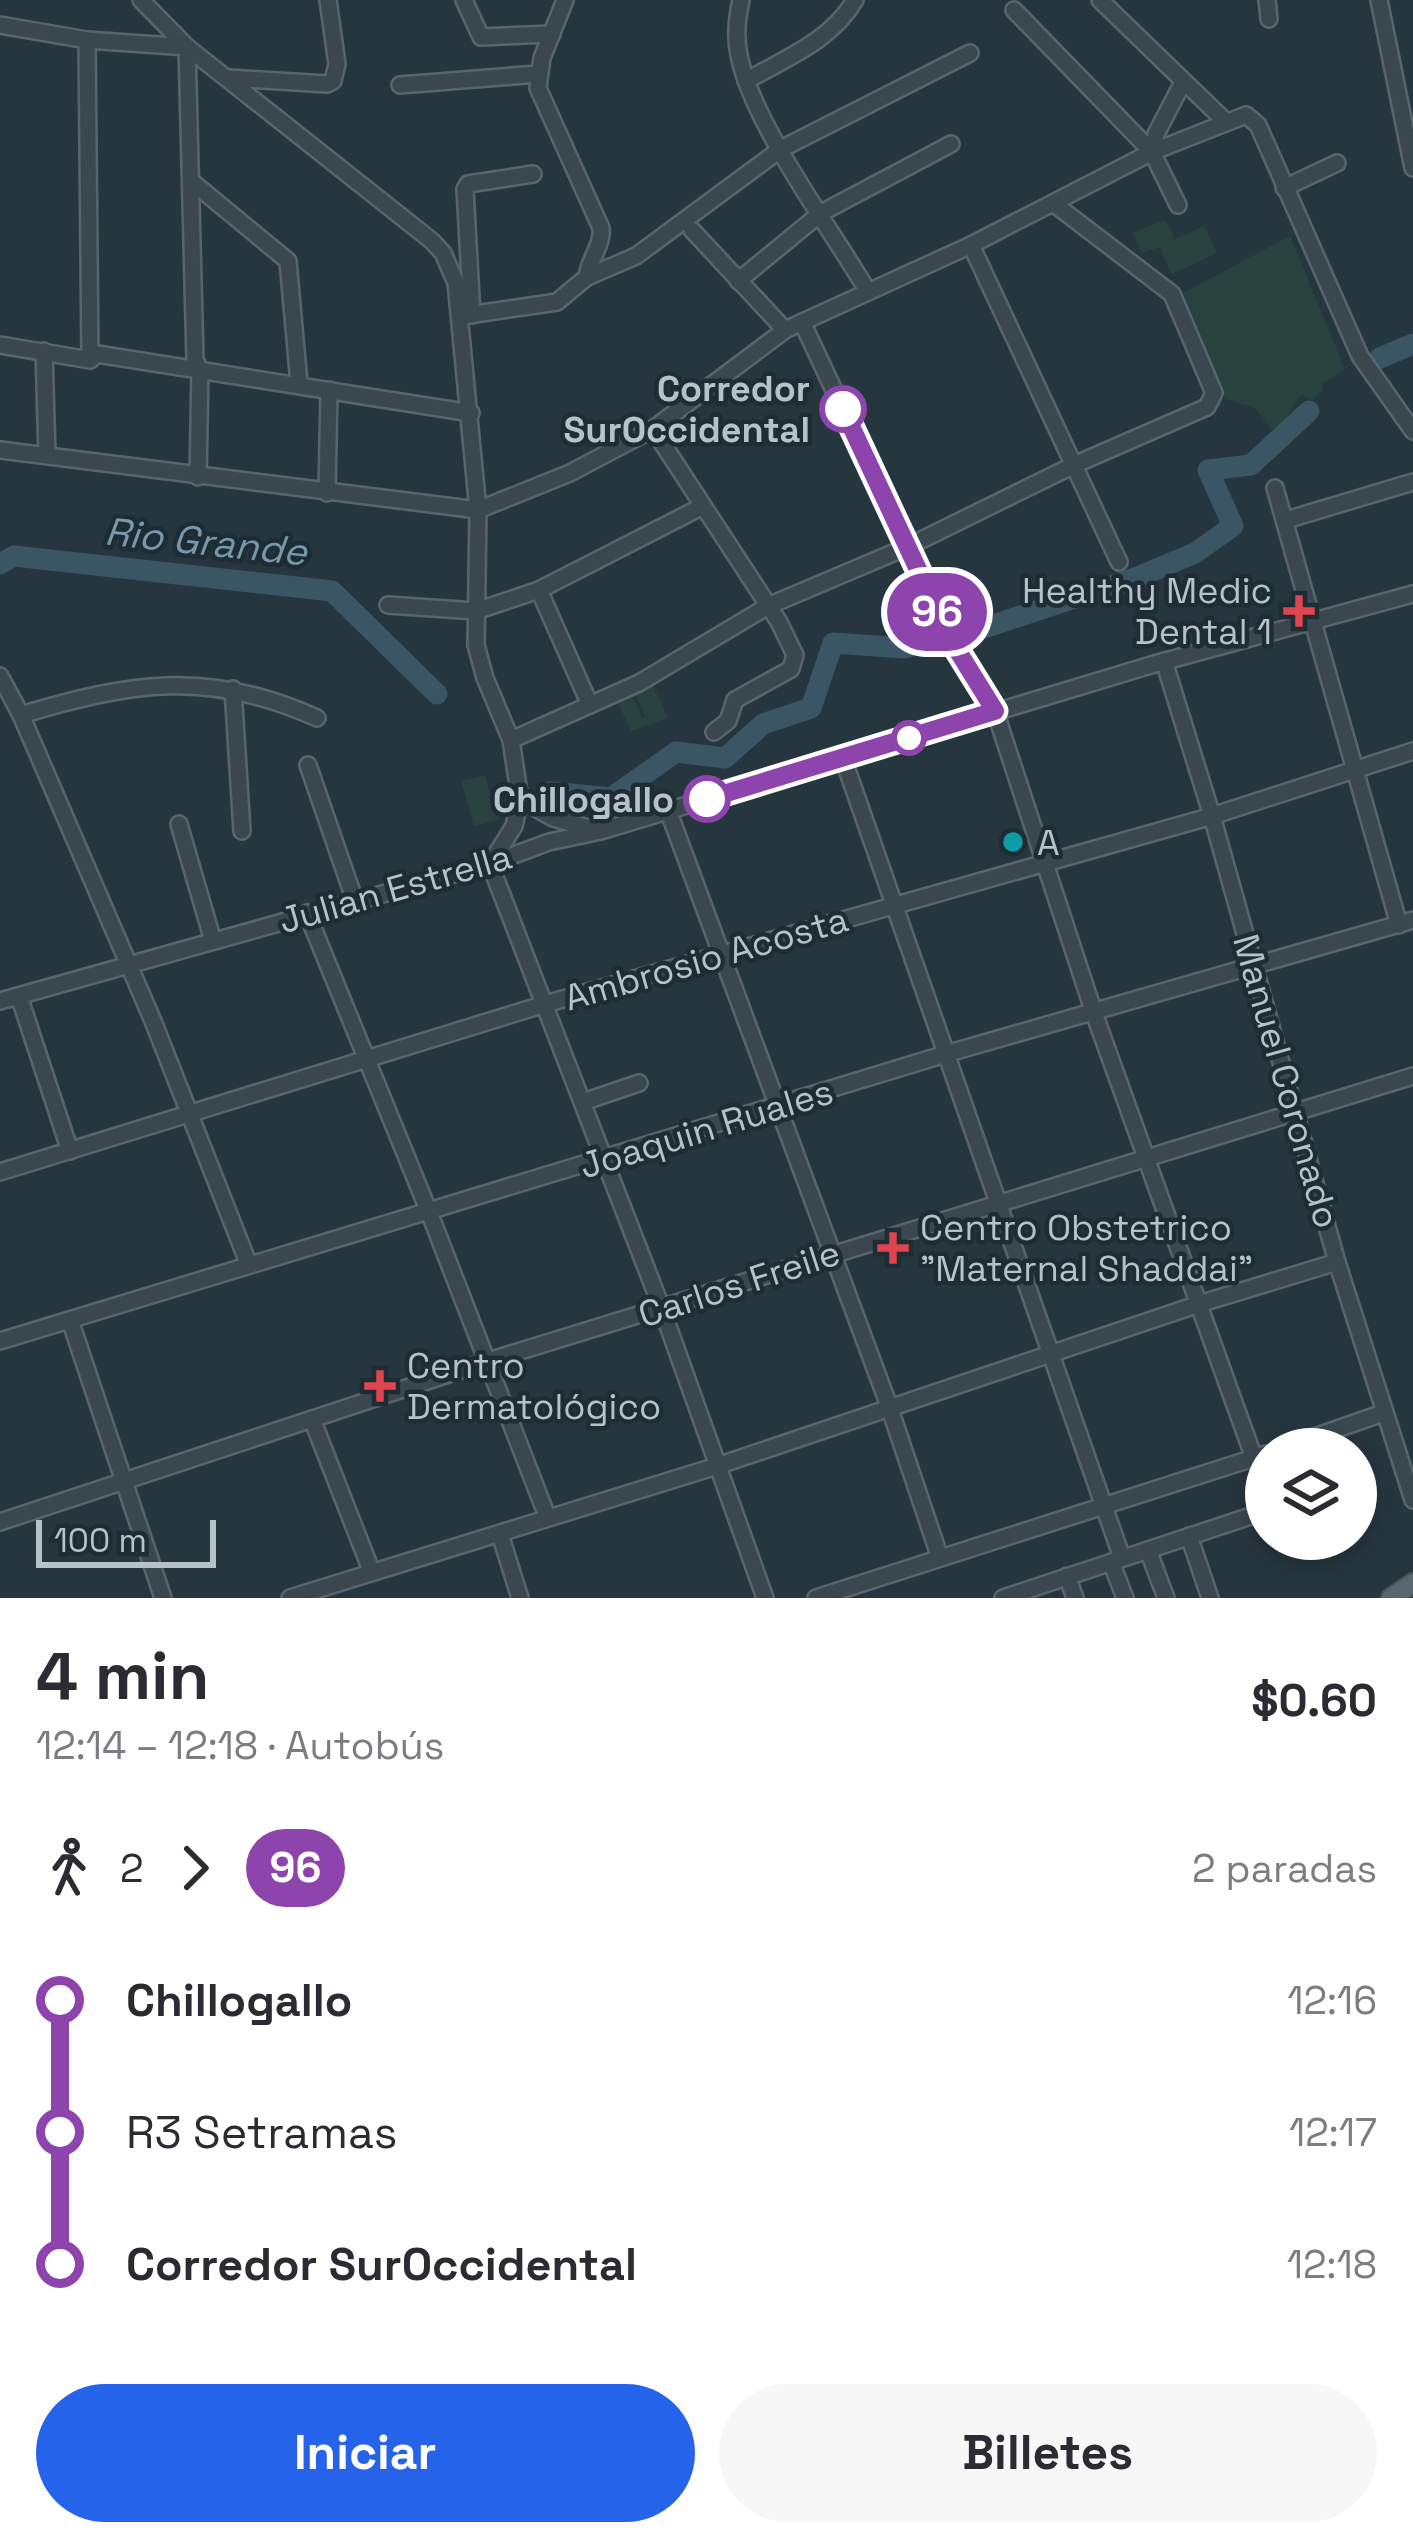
<!DOCTYPE html>
<html lang="es">
<meta charset="utf-8">
<style>
:root{--surface:#fff;--page:#f7f7f7;--text:#2b2b33;--muted:#7c7c81;--accent:#2563eb}
body{margin:0;font-family:"Space Grotesk",sans-serif;background:var(--page);color:var(--text);height:100vh;display:flex;flex-direction:column;font-size:45px;white-space:nowrap}
*{box-sizing:border-box;margin:0}
p{font-size:39px;color:var(--muted)}
.icon{flex:none;width:66px;height:66px;fill:none;stroke:currentColor;stroke-width:2;stroke-linecap:round;stroke-linejoin:round}
.map{position:relative;height:1598px;overflow:hidden}
.details{display:flex;flex-direction:column;background:var(--surface);flex:1}
.details>*{flex:none}
.badge{padding:0 24px;border-radius:39px;font-size:42px;line-height:78px}
.buttons{position:absolute;left:1245px;top:1428px;display:grid;gap:24px}
.buttons a{display:grid;place-items:center;width:132px;height:132px;border-radius:50%;background:var(--surface);box-shadow:0 6px 18px #0003;font-size:60px}
.scale{position:absolute;left:36px;bottom:30px;width:180px;box-sizing:border-box;padding-left:12px;border:6px solid #b6c2c9;border-top:0;font-size:33px;line-height:42px;white-space:nowrap;color:#b6c2c9;-webkit-text-stroke:9px #1e2c34;paint-order:stroke}
.map>.badge{position:absolute;translate:-50% -50%;box-shadow:0 0 0 6px #fff}
.legs{display:flex;align-items:center;gap:18px;height:132px;padding:0 36px;font-size:39px}
.legs p{margin-inline-start:auto}
.head{display:flex;align-items:center;justify-content:space-between;height:204px;padding:0 36px}
h1{font-size:66px;font-weight:700;line-height:90px}
.primary-button{display:flex;gap:24px;margin-top:auto;padding:24px 36px}
.primary-button a{flex:1;height:138px;border-radius:72px;background:var(--accent);color:#fff;font-size:48px;font-weight:700;line-height:138px;text-align:center}
.primary-button a+a{background:var(--page);color:var(--text)}
ul{padding:0 36px;list-style:none}
li{display:flex;align-items:center;gap:42px;height:132px;font-size:45px}
li i{display:grid;place-items:center;width:18px;height:100%;margin:0 15px;background:currentColor}
li i::after{content:'';width:30px;height:30px;margin:-15px;border:9px solid;border-radius:50%;background:var(--surface)}
li p{margin-inline-start:auto}
li:first-child i{background:linear-gradient(#0000 50%,currentColor 0)}
li:last-child i{background:linear-gradient(currentColor 50%,#0000 0)}
.map>svg:first-child{display:block}
</style>
<div class="map">
<svg width="1413" height="1598" viewBox="0 0 1413 1598">
<rect width="100%" height="100%" fill="#26363f"/>
<g fill="#29423e">
<polygon points="1165,220 1175,239 1204,226 1217,253 1171,275 1160,247 1142,253 1133,233"/>
<polygon points="1290,236 1345,369 1323,383 1322,392 1311,400 1302,394 1275,433 1255,408 1225,399 1183,293"/>
<polygon points="652,683 668,718 631,731 618,703 633,697 641,715 639,719 645,717 634,691"/>
<polygon points="485,775 498,820 474,826 461,781"/>
</g>
<g fill="none" stroke-linecap="round" stroke-linejoin="round">
<g stroke="#3a5665" stroke-width="21">
<polyline points="1380,358 1413,344"/>
<polyline points="0,564 14,556 332,591 437,694"/>
<polyline points="960,636 1138,577 1195,553 1233,526 1208,470 1251,465 1309,411"/>
<polyline points="550,792 611,798 676,752 725,758 763,724 811,708 833,643 904,648 940,640"/>
</g>
<defs>
<g id="minor">
<polyline points="141,0 187,47 432,241 443,253 456,283 478,510 476,645 485,678 511,740 520,799 514,826 492,861"/>
<polyline points="464,0 481,37 552,34"/>
<path d="M565 0 542 58 538 88 601 228C603 245 589 259 587 277"/>
<path d="M741 0C737 18 735 37 739 55 751 121 831 229 867 290"/>
<polyline points="1100,0 1225,121"/>
<polyline points="1267,0 1269,19"/>
<polyline points="1379,0 1413,168"/>
<polyline points="1014,10 1152,152 1178,205"/>
<polyline points="0,25 87,40 187,47 195,360 200,370 198,477"/>
<polyline points="87,40 90,360"/>
<polyline points="229,78 327,84 333,81 337,64 328,0"/>
<path d="M746 81C786 58 831 41 855 0"/>
<polyline points="400,85 538,74"/>
<polyline points="1152,152 1156,134 1183,82"/>
<polyline points="191,181 288,261 299,383"/>
<polyline points="1284,188 1337,163"/>
<polyline points="692,230 785,330"/>
<polyline points="971,245 1119,562"/>
<polyline points="738,281 821,213 951,144"/>
<polyline points="472,315 465,189 468,184 533,174"/>
<polyline points="462,316 557,302 587,277 636,256 781,149 970,53"/>
<polyline points="802,322 951,640 995,711 1094,1013 1254,1458"/>
<polyline points="0,345 90,360 97,354 471,413"/>
<polyline points="44,351 47,456"/>
<polyline points="653,429 779,622 795,655 791,669 735,700 728,721 714,732"/>
<polyline points="0,450 478,510 570,473 653,429 785,330 971,245 1152,152 1246,115 1258,125 1360,356 1413,431"/>
<polyline points="1275,488 1399,925"/>
<polyline points="327,493 329,390"/>
<polyline points="1286,520 1413,482"/>
<polyline points="539,590 590,705"/>
<polyline points="388,605 476,611 539,590 701,507"/>
<polyline points="1164,661 1212,816 1337,1262 1413,1500"/>
<polyline points="0,676 21,715 153,1021 249,1265"/>
<polyline points="233,689 242,831"/>
<path d="M21 715C132 682 208 669 317 718"/>
<polyline points="511,740 639,683 768,606 907,547 1074,465 1207,407 1214,393 1172,294 1053,203"/>
<polyline points="843,758 1122,1558"/>
<polyline points="308,765 355,901"/>
<polyline points="520,799 553,818 592,829"/>
<polyline points="668,810 889,1406 940,1558"/>
<polyline points="179,824 213,941"/>
<polyline points="490,864 662,1309 765,1598"/>
<polyline points="307,913 429,1212 547,1516"/>
<polyline points="19,996 70,1151"/>
<polyline points="0,1001 490,864 549,842 601,831 1151,665 1413,594"/>
<polyline points="583,1102 639,1083"/>
<polyline points="0,1172 545,1004 1212,816 1413,751"/>
<polyline points="70,1320 163,1598"/>
<polyline points="0,1341 949,1053 1413,920"/>
<polyline points="312,1419 371,1570"/>
<polyline points="1280,1449 1383,1413"/>
<polyline points="0,1522 488,1361 1413,1076"/>
<polyline points="500,1534 520,1598"/>
<polyline points="1189,1536 1210,1598"/>
<polyline points="1148,1550 1166,1598"/>
<polyline points="1111,1562 1125,1598"/>
<polyline points="1067,1576 1075,1598"/>
<polyline points="290,1598 717,1466 1199,1304 1337,1262"/>
<polyline points="816,1598 1266,1454"/>
<polyline points="1003,1598 1266,1511"/>
</g>
<polyline id="major" points="1391,1598 1413,1583"/>
</defs>
<use href="#minor" stroke="#57656c" stroke-width="20"/>
<use href="#major" stroke="#46535b" stroke-width="22"/>
<use href="#minor" stroke="#3a474f" stroke-width="15"/>
<use href="#major" stroke="#58676e" stroke-width="18"/>
</g>
<g fill="none" stroke-linecap="round" stroke-linejoin="round">
<defs>
<polyline id="line-1" points="707,799 995,711 951,640 843,409"/>
</defs>
<use href="#line-1" stroke="#fff" stroke-width="27"/>
<use href="#line-1" stroke="#8e44ad" stroke-width="18"/>
</g>
<g fill="#fff" stroke="#8e44ad" stroke-width="6">
<circle cx="843" cy="409" r="21"/>
<circle cx="909" cy="738" r="15"/>
<circle cx="707" cy="799" r="21"/>
</g>
<g fill="#e0444e" stroke="#1e2c34" stroke-width="4.5">
<path d="M1293 593h12v12h12v12h-12v12h-12v-12h-12v-12h12z"/>
<path d="M887 1230h12v12h12v12h-12v12h-12v-12h-12v-12h12z"/>
<path d="M374 1368h12v12h12v12h-12v12h-12v-12h-12v-12h12z"/>
</g>
<circle fill="#0f9aa8" stroke="#1e2c34" stroke-width="4.5" cx="1013" cy="842" r="12"/>
<g text-anchor="middle" stroke-width="9" stroke-linejoin="round" paint-order="stroke">
<g font-size="36" font-weight="bold" fill="#b6c2c9" stroke="#1e2c34" text-anchor="end">
<text x="810" y="401">Corredor<tspan x="810" dy="41">SurOccidental</tspan></text>
<text x="674" y="812">Chillogallo</text>
</g>
<g font-size="36" fill="#b6c2c9" stroke="#1e2c34" text-anchor="start">
<text x="1272" y="603" text-anchor="end">Healthy Medic<tspan x="1272" dy="41">Dental 1</tspan></text>
<text x="1037" y="855">A</text>
<text x="920" y="1240">Centro Obstetrico<tspan x="920" dy="41">"Maternal Shaddai"</tspan></text>
<text x="407" y="1378">Centro<tspan x="407" dy="41">Dermatológico</tspan></text>
</g>
<g font-size="36" fill="#b6c2c9" stroke="#1e2c34">
<text transform="translate(395 888) rotate(-16)" y="13">Julian Estrella</text>
<text transform="translate(706 958) rotate(-16)" y="13">Ambrosio Acosta</text>
<text transform="translate(1287 1081) rotate(74)" y="13">Manuel Coronado</text>
<text transform="translate(706 1128) rotate(-17)" y="13">Joaquin Ruales</text>
<text transform="translate(739 1283) rotate(-18)" y="13">Carlos Freile</text>
</g>
<g font-size="39" font-style="italic" fill="#7799ab" stroke="#1e2c34">
<text transform="translate(206 541) rotate(6)" y="14">Rio Grande</text>
</g>
</g>
</svg>
<div class="buttons">
<a><svg class="icon" aria-label="layers" viewBox="0 0 24 24"><path d="M12 4l9 5-9 5-9-5zM3 14l9 5 9-5"/></svg></a>
</div>
<div class="scale">100 m</div>
<b class="badge" style="left:937px;top:612px;background:#8e44ad;color:#fff">96</b>
</div>
<section class="details">
<div class="head"><div><h1>4 min</h1><p>12:14 – 12:18 · Autobús</p></div><b>$0.60</b></div>
<div class="legs"><svg class="icon" aria-label="walk" viewBox="0 0 24 24"><circle cx="13" cy="4" r="2"/><path d="M13 8l-2 6 4 7M11 14l-3 7M7 12l3-4h3l4 4"/></svg>2<svg class="icon" aria-label="forward" viewBox="0 0 24 24"><path d="M9 5l7 7-7 7"/></svg><b class="badge" style="background:#8e44ad;color:#fff">96</b><p>2 paradas</p></div>
<ul>
<li><i style="color:#8e44ad"></i><b>Chillogallo</b><p>12:16</p></li>
<li><i style="color:#8e44ad"></i><span>R3 Setramas</span><p>12:17</p></li>
<li><i style="color:#8e44ad"></i><b>Corredor SurOccidental</b><p>12:18</p></li>
</ul>
<div class="primary-button"><a>Iniciar</a><a>Billetes</a></div>
</section>
